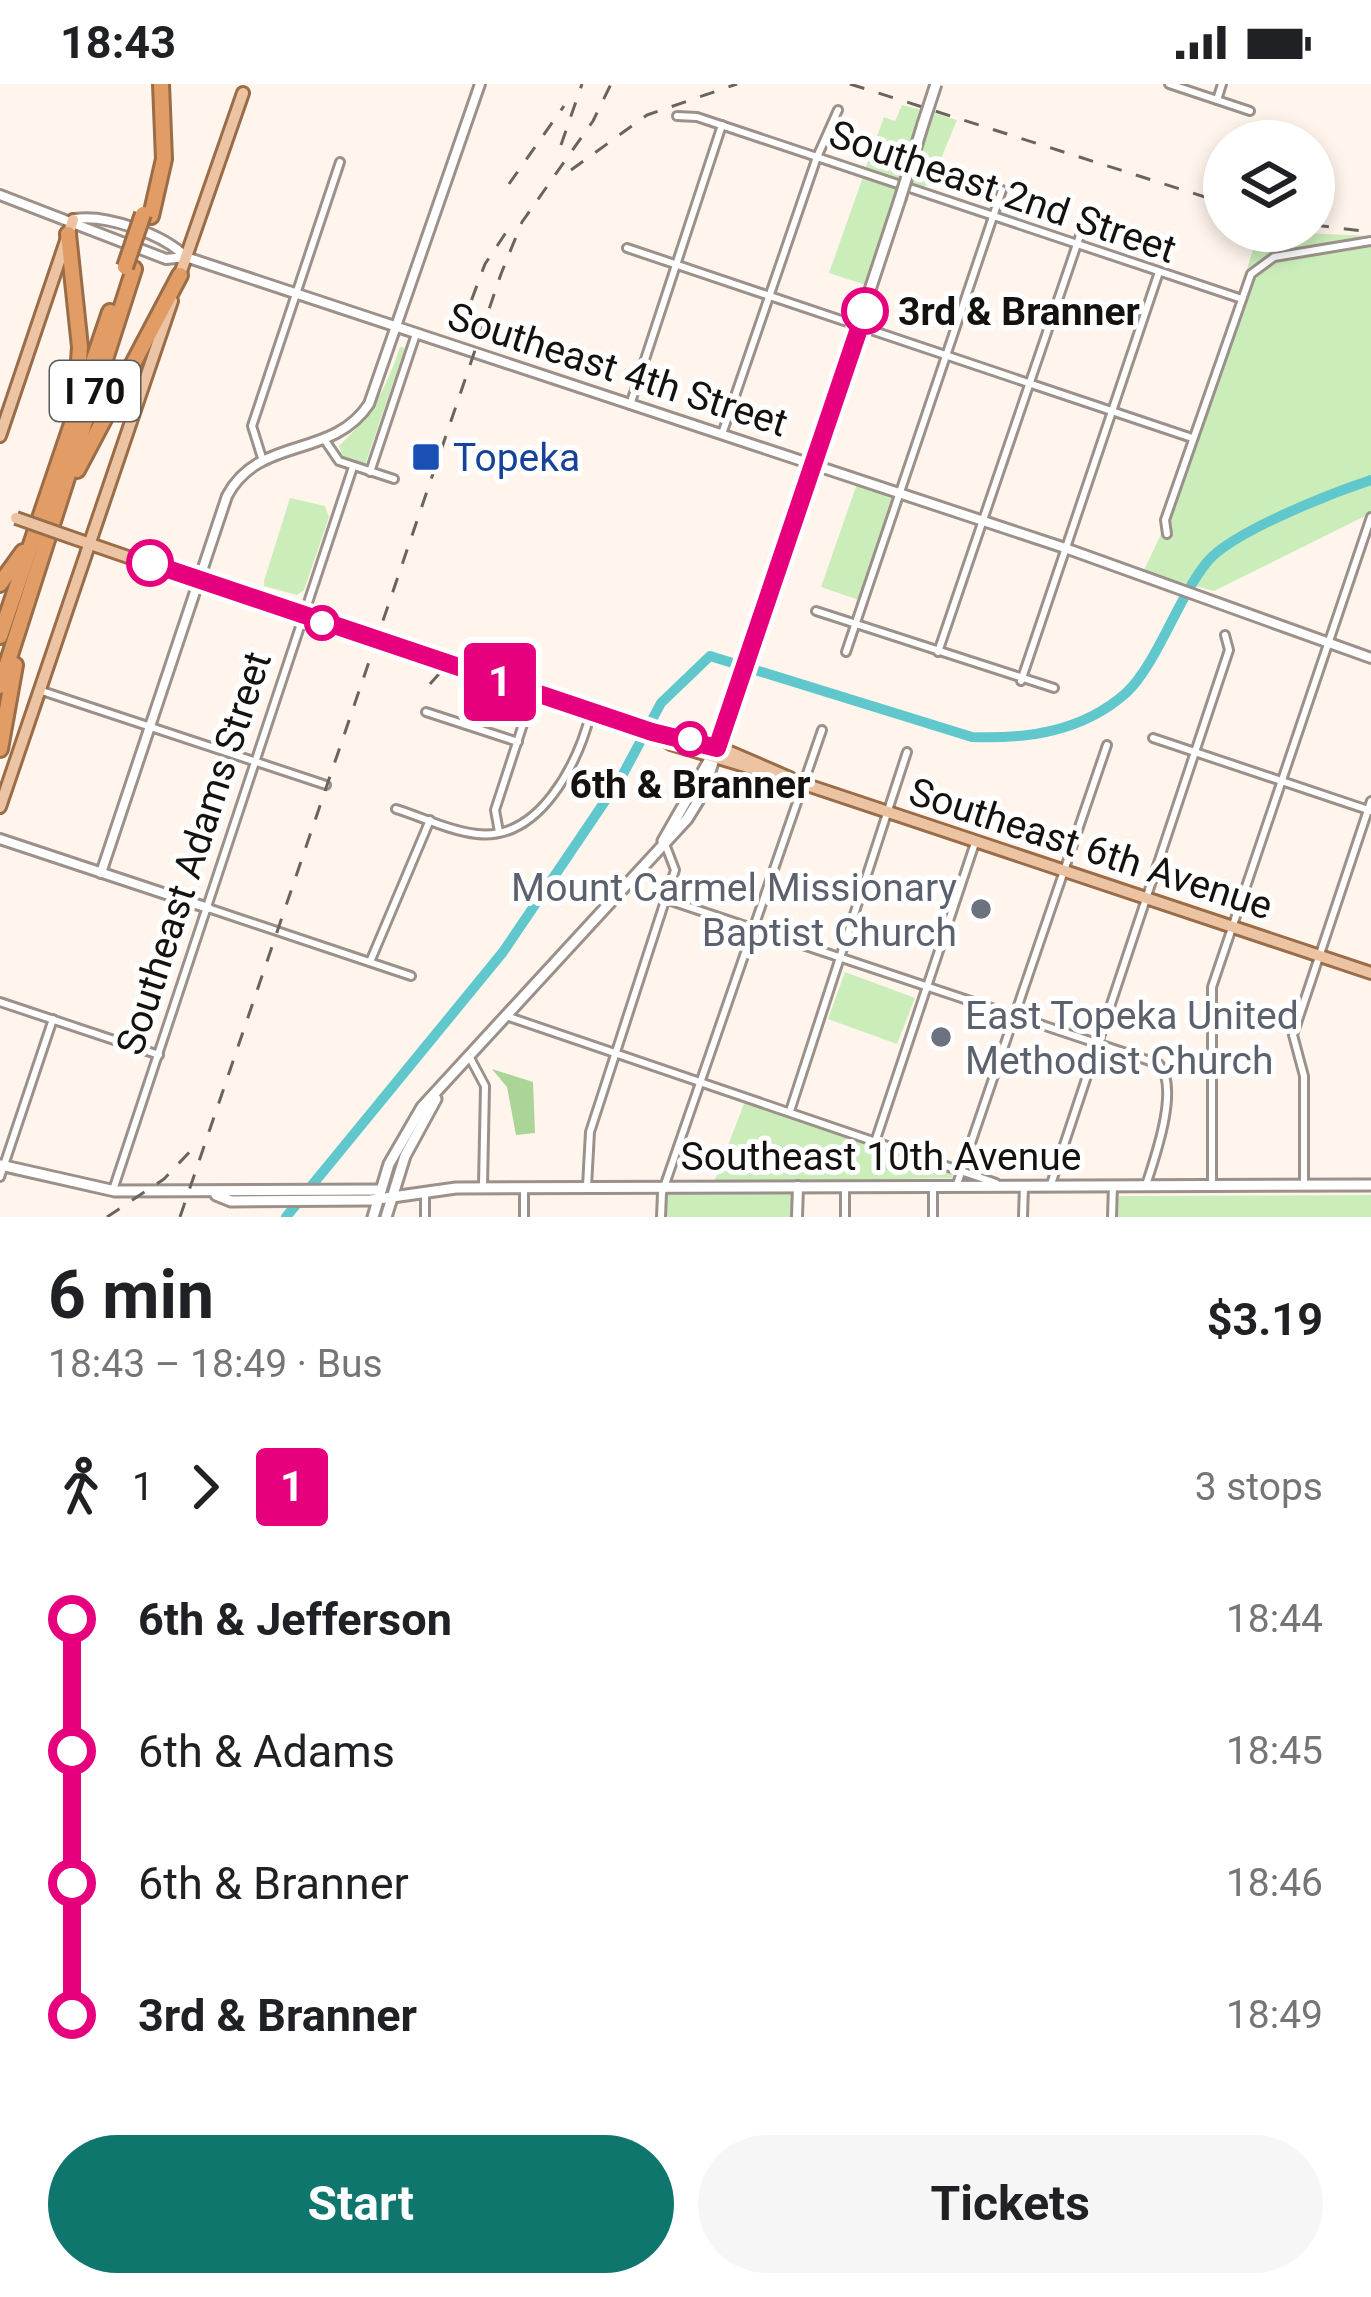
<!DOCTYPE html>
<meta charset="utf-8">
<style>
:root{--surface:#fff;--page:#f6f6f6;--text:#202124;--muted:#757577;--accent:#0f766e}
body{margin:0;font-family:Roboto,sans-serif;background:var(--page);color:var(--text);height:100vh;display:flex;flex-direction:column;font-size:45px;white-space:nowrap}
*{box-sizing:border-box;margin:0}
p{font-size:39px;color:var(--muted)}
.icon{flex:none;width:66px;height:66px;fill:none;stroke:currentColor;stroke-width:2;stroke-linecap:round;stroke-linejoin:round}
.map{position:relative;height:1133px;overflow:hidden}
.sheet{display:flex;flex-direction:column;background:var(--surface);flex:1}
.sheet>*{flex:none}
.badge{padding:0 24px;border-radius:9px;font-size:42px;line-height:78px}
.fabs{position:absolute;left:1203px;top:36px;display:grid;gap:24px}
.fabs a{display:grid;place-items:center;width:132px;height:132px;border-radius:50%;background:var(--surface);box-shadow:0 6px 18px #0003;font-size:60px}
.map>.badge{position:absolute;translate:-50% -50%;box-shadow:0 0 0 6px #fff}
.legs{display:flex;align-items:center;gap:18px;height:132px;padding:0 48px;font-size:39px}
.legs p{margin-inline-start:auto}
.head{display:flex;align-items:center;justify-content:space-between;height:204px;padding:0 48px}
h1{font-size:66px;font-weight:700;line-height:90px}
.cta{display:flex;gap:24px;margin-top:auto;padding:24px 48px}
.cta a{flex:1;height:138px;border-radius:72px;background:var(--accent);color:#fff;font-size:48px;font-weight:700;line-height:138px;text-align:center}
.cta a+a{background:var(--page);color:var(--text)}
ul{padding:0 48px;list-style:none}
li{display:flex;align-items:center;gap:42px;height:132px;font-size:45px}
li i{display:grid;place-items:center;width:18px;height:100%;margin:0 15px;background:currentColor}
li i::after{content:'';width:30px;height:30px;margin:-15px;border:9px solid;border-radius:50%;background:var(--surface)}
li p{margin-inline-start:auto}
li:first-child i{background:linear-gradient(#0000 50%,currentColor 0)}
li:last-child i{background:linear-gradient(currentColor 50%,#0000 0)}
.status{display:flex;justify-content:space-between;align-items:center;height:84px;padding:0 60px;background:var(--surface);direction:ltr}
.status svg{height:33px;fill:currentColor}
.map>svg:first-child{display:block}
</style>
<div class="status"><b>18:43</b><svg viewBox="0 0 49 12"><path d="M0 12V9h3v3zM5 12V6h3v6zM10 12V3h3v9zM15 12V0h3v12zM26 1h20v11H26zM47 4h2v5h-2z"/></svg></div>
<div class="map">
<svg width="1371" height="1133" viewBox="0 0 1371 1133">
<rect width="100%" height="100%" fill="#fff5ec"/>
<g fill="#caedba">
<polygon points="902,21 922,26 899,96 865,86 884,33 895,37"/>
<polygon points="934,29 957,36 931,99 921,104 911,100"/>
<polygon points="863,93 897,105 869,202 829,189"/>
<polygon points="1259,147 1371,152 1371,429 1214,507 1143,488 1165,442"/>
<path d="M400 263 405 264 365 381 343 373 339 362C371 331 385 308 400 263Z"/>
<polygon points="857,400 894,414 859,516 821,503"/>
<polygon points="290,414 325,422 329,433 304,506 297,511 264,502 264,497"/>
<polygon points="845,888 915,914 897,960 828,935"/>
<polygon points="745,1017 951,1087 953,1094 714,1098"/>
<polygon points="792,1107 794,1133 664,1133 667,1108"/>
<polygon points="1371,1111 1371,1133 1118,1133 1119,1112"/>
</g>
<polygon fill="#aad596" points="492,985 533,998 535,1049 516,1051 507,1003"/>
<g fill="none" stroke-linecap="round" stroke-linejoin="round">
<path stroke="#60c7cd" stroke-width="10" d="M286 1133 503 868 622 692 661 619 710 572 972 653C1027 655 1082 648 1126 609 1156 582 1179 511 1208 477 1234 447 1332 409 1371 396"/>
<defs>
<g id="minor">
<polyline points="1169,0 1250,27"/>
<polyline points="1217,16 1222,0"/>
<polyline points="677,32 697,33 1242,215"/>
<polyline points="627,164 1192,354"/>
<polyline points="630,321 722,41"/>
<polyline points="722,350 817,73 838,26"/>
<polyline points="326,358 339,377 394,395"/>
<polyline points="262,374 252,342 340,78"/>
<polyline points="370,388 416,250"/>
<polyline points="1167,450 1165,436 1251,190 1274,173 1371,157"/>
<polyline points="816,527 1054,604"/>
<polyline points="846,568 1002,106"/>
<polyline points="938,568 1089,125"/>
<polyline points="1021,597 1159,188"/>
<polyline points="39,606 326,701"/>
<polyline points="426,628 518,658"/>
<polyline points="1153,654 1371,727"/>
<path d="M396 725C422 733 450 747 477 750 540 757 578 679 591 628"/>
<polyline points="499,748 495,726 528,625"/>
<path d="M665 815 1159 980C1180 1004 1155 1073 1146 1101"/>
<polyline points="208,824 411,892"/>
<polyline points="370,878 430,736"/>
<polyline points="0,918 159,971"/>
<polyline points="506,932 996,1099"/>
<polyline points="469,972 485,1002 483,1102"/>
<polyline points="790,1027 907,668"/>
<polyline points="876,1055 976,756"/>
<polyline points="0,1093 53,935"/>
<polyline points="957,1100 1107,661"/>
<polyline points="1051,1100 1229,566 1225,551"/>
<polyline points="1212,1101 1212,903 1371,433"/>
<polyline points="1304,1101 1304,992 1293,951 1371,717"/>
<polyline points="587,1102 590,1048 675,786 665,760"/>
<polyline points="524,1103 524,1133"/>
<polyline points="113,1106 353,383"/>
<polyline points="425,1107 425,1133"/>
<polyline points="661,1133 662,1109 822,646"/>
<polyline points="845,1133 845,1102"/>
<polyline points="933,1133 933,1102"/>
<polyline points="1023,1133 1024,1101"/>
<polyline points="1112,1133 1113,1101"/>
</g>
<g id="tertiary">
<polyline points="0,111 166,175 186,173 1065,464 1371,574"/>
<path d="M75 135C106 130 163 150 186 173"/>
<polyline points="0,755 208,824"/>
<path d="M101 789 227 412C259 351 332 376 369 320L480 0"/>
<polyline points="797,1133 798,1102"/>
</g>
<g id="secondary">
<polyline points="908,89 923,40"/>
<polyline points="663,757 722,654 900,115"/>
<polyline points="0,1081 115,1107 381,1106"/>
<polyline points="216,1111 231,1117 371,1116 456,1104 1371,1101"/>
<polyline points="373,1133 389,1080 422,1023 687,735 703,709 716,669"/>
<polyline points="386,1133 405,1072 436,1015"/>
</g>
<g id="primary">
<polyline points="179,193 243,9"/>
<polyline points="0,352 73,136"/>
<polyline points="70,453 238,511"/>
<polyline points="555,616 730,668 790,694"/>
<polyline points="652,648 671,660 792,696 1371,889"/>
<polyline points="0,723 172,217"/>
</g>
<g id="motorway">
<polyline points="151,132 164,75 161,0"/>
<polyline points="68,150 80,263 77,305"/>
<polyline points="77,386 180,191"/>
<polyline points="0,500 23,468"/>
<polyline points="0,552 110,228"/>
<polyline points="0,602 134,185"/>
<polyline points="0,665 15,581"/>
</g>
</defs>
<use href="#minor" stroke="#9b918a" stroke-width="12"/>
<use href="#tertiary" stroke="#9b918a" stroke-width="14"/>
<use href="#secondary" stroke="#9b918a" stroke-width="15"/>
<use href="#primary" stroke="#9a6c47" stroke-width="16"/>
<use href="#motorway" stroke="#9a6c47" stroke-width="20"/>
<use href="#minor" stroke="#fff" stroke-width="6"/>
<use href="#tertiary" stroke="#fff" stroke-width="8"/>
<use href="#secondary" stroke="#fff" stroke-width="9"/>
<use href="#primary" stroke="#edc4a3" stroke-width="10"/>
<use href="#motorway" stroke="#e19d65" stroke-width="14"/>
<g stroke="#6a645f" stroke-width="3" stroke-dasharray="15 15" stroke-linecap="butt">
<polyline points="850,0 1224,119"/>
<polyline points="561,61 582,0"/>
<polyline points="571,86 647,31 737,0"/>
<polyline points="509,100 564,22"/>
<polyline points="1314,141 1371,148"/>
<polyline points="461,244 485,180 507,147"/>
<polyline points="430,600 457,570"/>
<polyline points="107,1133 164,1095 199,1058"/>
<polyline points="180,1133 501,190 522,138 593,37 611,0"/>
</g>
<defs>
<g id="secondary-bridge">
<polyline points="923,40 936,0"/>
<polyline points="900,115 908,89"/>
</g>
<g id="primary-bridge">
<polyline points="16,434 70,453"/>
<polyline points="238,511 555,616"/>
</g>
<polyline id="motorway-bridge" points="125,183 143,130"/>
</defs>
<use href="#secondary-bridge" stroke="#9b918a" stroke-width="15" stroke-linecap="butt"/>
<use href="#primary-bridge" stroke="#9a6c47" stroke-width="16" stroke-linecap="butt"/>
<use href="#motorway-bridge" stroke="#9a6c47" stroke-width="20" stroke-linecap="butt"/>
<use href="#secondary-bridge" stroke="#fff" stroke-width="9"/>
<use href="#primary-bridge" stroke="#edc4a3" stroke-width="10"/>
<use href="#motorway-bridge" stroke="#e19d65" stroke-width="14"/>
</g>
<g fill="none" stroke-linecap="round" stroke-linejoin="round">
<defs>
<polyline id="line-1" points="150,479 652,648 717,664 865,227"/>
</defs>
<use href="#line-1" stroke="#fff" stroke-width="27"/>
<use href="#line-1" stroke="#e6007e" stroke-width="18"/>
</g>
<g fill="#fff" stroke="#e6007e" stroke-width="6">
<circle cx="865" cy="227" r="21"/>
<circle cx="150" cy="479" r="21"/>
<circle cx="322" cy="539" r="15"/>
<circle cx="690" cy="655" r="15"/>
</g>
<rect fill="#1a4fb4" stroke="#fff" stroke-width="4.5" x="411" y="358" width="30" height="30" rx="6"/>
<g fill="#6b7280" stroke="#fff" stroke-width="4.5">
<circle cx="981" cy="825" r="12"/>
<circle cx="941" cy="953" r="12"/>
</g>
<g text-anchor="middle" stroke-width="10" stroke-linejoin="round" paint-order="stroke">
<rect fill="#fff" stroke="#5b5856" stroke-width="3" x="50" y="277" width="90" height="60" rx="9"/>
<g font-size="36" font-weight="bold" fill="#15110e">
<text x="95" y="320">I 70</text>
</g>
<g font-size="39" fill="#15110e" stroke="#fff">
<text transform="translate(1003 107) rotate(19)" y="14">Southeast 2nd Street</text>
<text transform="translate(618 285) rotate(18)" y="14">Southeast 4th Street</text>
<text transform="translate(1091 764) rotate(18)" y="14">Southeast 6th Avenue</text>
<text transform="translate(193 769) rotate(-72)" y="14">Southeast Adams Street</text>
<text x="881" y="1086">Southeast 10th Avenue</text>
</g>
<g font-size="39" font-weight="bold" fill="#15110e" stroke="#fff" text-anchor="start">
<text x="898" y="241">3rd &amp; Branner</text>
<text x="690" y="714" text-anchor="middle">6th &amp; Branner</text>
</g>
<g font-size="39" fill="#164399" stroke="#fff" text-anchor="start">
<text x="453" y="387">Topeka</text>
</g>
<g font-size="39" fill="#5b616d" stroke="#fff" text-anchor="end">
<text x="957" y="817">Mount Carmel Missionary<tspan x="957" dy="45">Baptist Church</tspan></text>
<text x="965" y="945" text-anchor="start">East Topeka United<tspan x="965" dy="45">Methodist Church</tspan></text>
</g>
</g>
</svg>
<div class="fabs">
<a><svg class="icon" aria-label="layers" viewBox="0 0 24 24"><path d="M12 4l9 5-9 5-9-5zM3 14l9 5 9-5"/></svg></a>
</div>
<b class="badge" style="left:500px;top:598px;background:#e6007e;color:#fff">1</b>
</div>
<section class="sheet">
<div class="head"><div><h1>6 min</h1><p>18:43 – 18:49 · Bus</p></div><b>$3.19</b></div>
<div class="legs"><svg class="icon" aria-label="walk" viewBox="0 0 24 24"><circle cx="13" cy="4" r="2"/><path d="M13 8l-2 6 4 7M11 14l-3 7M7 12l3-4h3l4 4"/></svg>1<svg class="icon" aria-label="forward" viewBox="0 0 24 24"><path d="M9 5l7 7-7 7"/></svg><b class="badge" style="background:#e6007e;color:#fff">1</b><p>3 stops</p></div>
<ul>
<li><i style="color:#e6007e"></i><b>6th &amp; Jefferson</b><p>18:44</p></li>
<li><i style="color:#e6007e"></i><span>6th &amp; Adams</span><p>18:45</p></li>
<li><i style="color:#e6007e"></i><span>6th &amp; Branner</span><p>18:46</p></li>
<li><i style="color:#e6007e"></i><b>3rd &amp; Branner</b><p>18:49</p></li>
</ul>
<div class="cta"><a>Start</a><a>Tickets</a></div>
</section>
